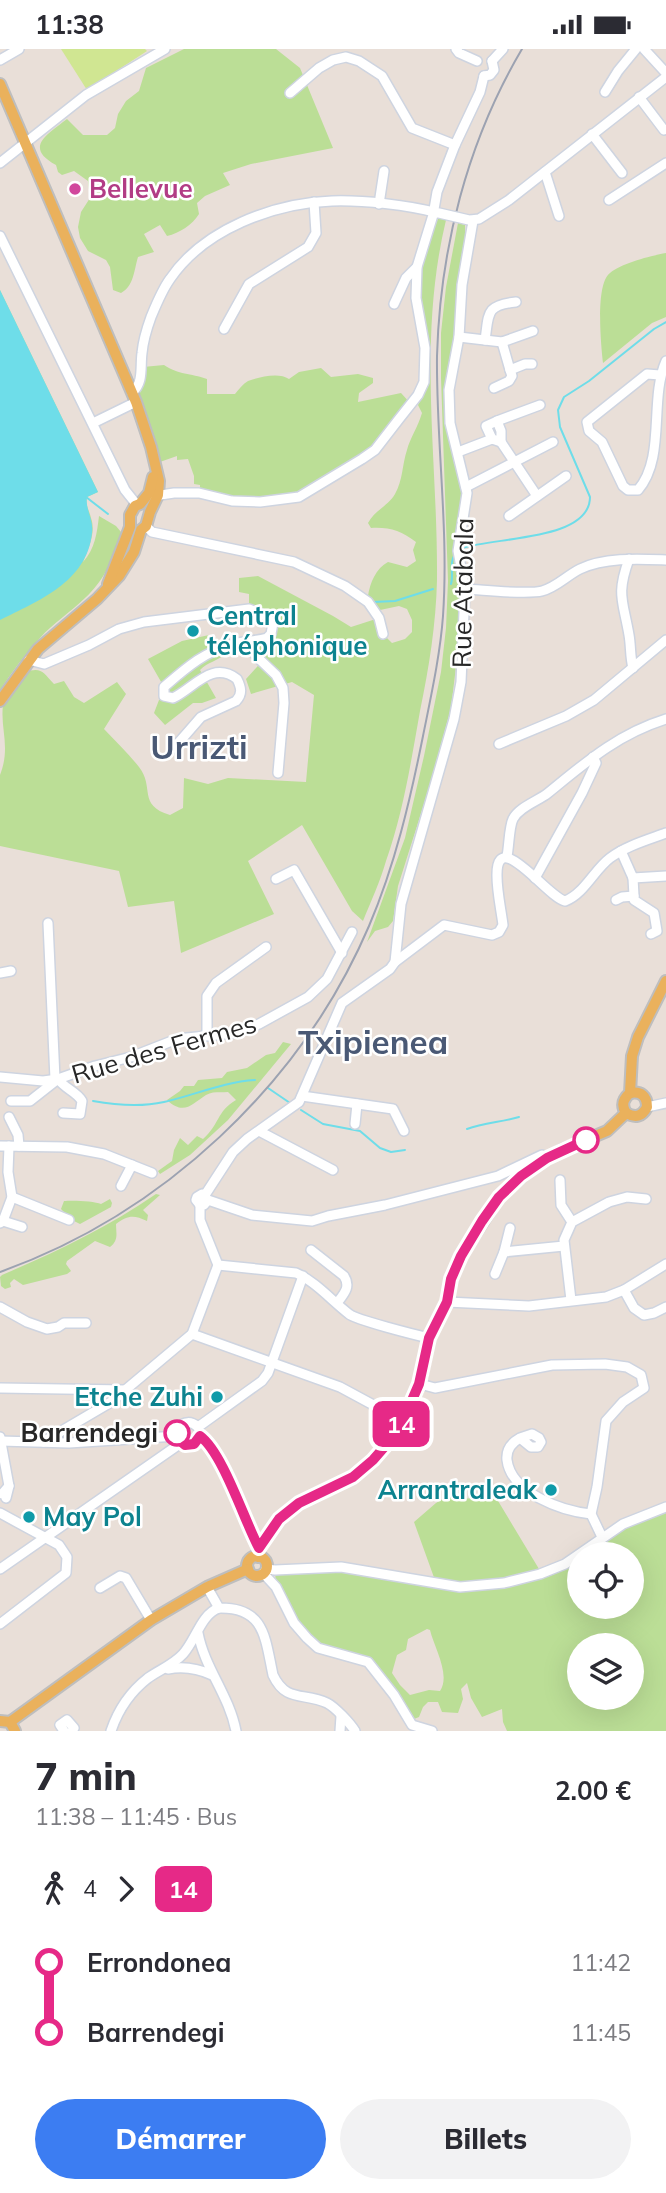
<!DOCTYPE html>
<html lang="fr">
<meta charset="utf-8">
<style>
:root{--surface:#fff;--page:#f2f2f3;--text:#2b2b33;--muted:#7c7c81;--accent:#3c7df2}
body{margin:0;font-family:Mulish,sans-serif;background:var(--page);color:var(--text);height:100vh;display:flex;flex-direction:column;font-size:26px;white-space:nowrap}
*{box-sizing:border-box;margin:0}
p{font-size:23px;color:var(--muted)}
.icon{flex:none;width:38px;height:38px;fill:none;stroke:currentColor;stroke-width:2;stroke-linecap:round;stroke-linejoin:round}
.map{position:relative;height:1682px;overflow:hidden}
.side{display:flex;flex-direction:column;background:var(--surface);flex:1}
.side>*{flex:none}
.badge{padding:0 14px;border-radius:10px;font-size:24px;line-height:46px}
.tools{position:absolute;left:567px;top:1493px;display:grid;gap:14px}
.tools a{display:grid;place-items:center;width:77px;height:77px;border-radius:50%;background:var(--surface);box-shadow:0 7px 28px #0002;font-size:35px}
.map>.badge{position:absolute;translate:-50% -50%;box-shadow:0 0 0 4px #fff}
.legs{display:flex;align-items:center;gap:10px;height:77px;padding:0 35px;font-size:23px}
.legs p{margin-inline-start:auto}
.summary{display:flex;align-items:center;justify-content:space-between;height:119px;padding:0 35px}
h1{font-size:38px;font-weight:800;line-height:52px}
.primary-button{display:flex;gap:14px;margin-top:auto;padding:14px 35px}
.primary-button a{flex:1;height:80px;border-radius:42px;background:var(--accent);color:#fff;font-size:28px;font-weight:800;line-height:80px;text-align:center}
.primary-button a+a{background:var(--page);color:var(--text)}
ul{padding:0 35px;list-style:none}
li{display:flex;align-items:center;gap:24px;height:70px;font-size:26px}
li i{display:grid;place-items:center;width:10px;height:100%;margin:0 9px;background:currentColor}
li i::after{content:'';width:18px;height:18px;margin:-9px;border:5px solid;border-radius:50%;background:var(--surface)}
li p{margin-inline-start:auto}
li:first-child i{background:linear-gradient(#0000 50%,currentColor 0)}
li:last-child i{background:linear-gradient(currentColor 50%,#0000 0)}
.status{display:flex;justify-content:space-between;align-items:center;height:49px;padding:0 35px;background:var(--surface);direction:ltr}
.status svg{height:19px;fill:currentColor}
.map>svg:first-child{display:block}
</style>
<div class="status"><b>11:38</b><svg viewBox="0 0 49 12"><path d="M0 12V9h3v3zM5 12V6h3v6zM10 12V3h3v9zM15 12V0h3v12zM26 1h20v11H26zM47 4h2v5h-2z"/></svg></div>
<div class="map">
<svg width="666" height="1682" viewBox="0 0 666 1682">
<rect width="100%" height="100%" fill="#e9dfd8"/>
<g fill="#bbde96" fill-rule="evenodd">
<path d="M184 0H276L300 19 333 99 251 115 223 124 230 136 205 147 197 154 199 165C192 176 180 184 167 187L160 176 144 185 154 203 138 208C134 221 134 237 121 244L113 241 110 218 106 211 88 202 80 189 78 178 81 163 90 149 88 132 74 122 62 126 58 123 56 116C23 98 48 85 67 70L83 86H107L115 79 118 65 126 52 139 42 146 19Z"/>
<path d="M438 169 446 171C417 292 438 409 437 531 436 575 429 619 420 662 411 713 403 764 386 812 380 833 371 852 363 872L352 862 302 776 248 812 274 865 181 904 174 852 128 858 119 822 0 797V726C11 698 0 680 3 656 7 645 17 633 24 623 42 618 42 622 54 635L64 632 74 648 84 654 117 633 126 645 104 680C116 693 129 705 139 718 155 738 137 756 170 766L183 759 184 729 208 735 228 729 306 733 314 646 292 633 251 645 246 630 265 609 258 598 270 589 278 577 275 567 249 557V545L239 543V529L258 527 333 567 351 578 379 569 383 585 392 594 405 590 412 583V571L407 560 399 557 380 561 368 547C370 534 376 519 388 513L407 518 416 512 413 501 416 493C401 482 390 478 371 479L368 474C374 462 388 457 395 445 403 431 402 416 407 401 410 389 418 378 422 364L418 356C437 323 416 284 416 249 416 223 430 194 438 169Z"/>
<polygon points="458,174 465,176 465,199 459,229 454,290 446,335 462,442 455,500 462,547 458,601 451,659 430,736 398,837 393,872 388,878 375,882 367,893 405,789 424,707 441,623 446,579 448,532 441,329 441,284 446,238"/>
<path d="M666 204V268L652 274 603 314C601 296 595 235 610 224 622 214 650 207 666 204Z"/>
<path d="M0 241 98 443 87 448C85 457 89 460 91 469 96 483 89 499 83 513 95 500 97 484 99 467L116 477 121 483C116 507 103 533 85 549 71 563 53 574 40 589 25 605 12 623 0 641Z"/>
<path d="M164 316C179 326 190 324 207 330V345H235C239 340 243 335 248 332 259 328 279 323 289 330L299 323 321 319 331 328 358 325 373 329V334L359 344 358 353 401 344 411 355 375 401 299 448 232 452 200 440V436L194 435V427L188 410 177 411V407L157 414 137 343 143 318Z"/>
<path d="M209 586 223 593 226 605C217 612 208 613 200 621L216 649 202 654H193L165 676 154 664 164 638 148 610 182 592Z"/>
<path d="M283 993 291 995 228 1071 190 1106 160 1125 158 1122 172 1112 174 1101 180 1089 188 1096 197 1087 203 1090C220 1075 216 1063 236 1051L228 1043C220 1044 213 1042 206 1046 192 1055 184 1067 167 1051L180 1042 184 1037H194L198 1031 222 1029 227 1023 247 1019 266 1006 275 1004Z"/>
<path d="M156 1145 160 1146 143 1161 148 1166 147 1172C134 1166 128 1166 116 1175 116 1184 119 1191 110 1198L95 1192 67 1212 66 1215 71 1222 67 1225 23 1236 14 1230 10 1234 11 1238 5 1240 1 1237 0 1228 2 1226C56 1203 108 1178 156 1145Z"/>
<path d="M110 1150 112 1154 111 1158 80 1175 72 1171 61 1160 64 1152C72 1151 95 1152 101 1155Z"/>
<path d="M489 1437 539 1520 517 1528 460 1538 540 1525 602 1488 666 1457V1682H507L503 1673 502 1660 482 1668 471 1649 467 1634 461 1640 463 1650 458 1664 442 1663 438 1653H428L423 1658 419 1668 414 1670 406 1666 368 1613 318 1599 307 1589 276 1538 275 1521 311 1518 436 1534 414 1473 436 1454 454 1443C469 1456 476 1447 489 1437ZM579 1505H632V1558H579ZM427 1580 430 1581C434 1598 451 1626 440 1642L429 1641 410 1646 400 1636 392 1624 397 1606 406 1601 408 1590ZM579 1596H632V1648H579Z"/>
</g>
<polygon fill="#d0e692" points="61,0 145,0 147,2 87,41"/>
<path fill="#6edde9" d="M0 241 98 443 87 448C85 460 94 471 92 484 87 533 38 552 0 571Z"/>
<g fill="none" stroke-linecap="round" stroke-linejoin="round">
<g stroke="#6edde9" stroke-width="2">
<polyline points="86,448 108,465"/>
<path d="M463 499C494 488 590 492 590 448L560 378 558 361 564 348 589 332 654 280 666 273"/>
<path d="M451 535C454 525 449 515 454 507"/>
<polyline points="373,553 395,552 433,540"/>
<polyline points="268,1039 290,1054"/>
<path d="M93 1052C115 1056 142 1058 164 1053 195 1046 223 1033 255 1031"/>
<polyline points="301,1061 323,1075 360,1082 380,1099 391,1103 405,1101"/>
<path d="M467 1080C484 1074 502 1073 519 1068"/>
</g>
<defs>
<g id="minor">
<polyline points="456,0 459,4 477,12"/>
<polyline points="644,0 666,24"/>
<polyline points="0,11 19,0"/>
<polyline points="492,12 503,0"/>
<polyline points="484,27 490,26 494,21 492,12"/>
<polyline points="605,43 618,22 636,0"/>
<polyline points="290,44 319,19 333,11 346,8 359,12 382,27 412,79 455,96"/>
<polyline points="639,48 664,81"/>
<polyline points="592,85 622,124"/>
<polyline points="0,114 86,46 165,0"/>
<polyline points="545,123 559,167"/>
<polyline points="609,151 666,114"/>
<polyline points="379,155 384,122"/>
<polyline points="470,171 479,170 509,151 666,28"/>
<polyline points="0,187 125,441 137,456"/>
<polyline points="394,255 406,229 417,218"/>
<polyline points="224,280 249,235 308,198 316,184 314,153"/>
<polyline points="459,288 502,293 533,282"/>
<path d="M485 291C489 265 485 256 516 253"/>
<polyline points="502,293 510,321"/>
<path d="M660 326 647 325 587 373 589 382 602 393 623 437 628 441H638C666 409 649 350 666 312"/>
<polyline points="494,339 509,332 512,327 510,321 525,315 532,315"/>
<path d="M132 344C144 333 140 319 142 304 143 293 147 279 151 268 156 256 162 241 170 230 204 180 274 154 332 152 363 151 408 156 438 164"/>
<polyline points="93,374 136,353"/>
<polyline points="492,390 486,377 497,372"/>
<polyline points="501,393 537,447"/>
<polyline points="458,403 492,390 501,393 501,382 497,372 540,356"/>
<polyline points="466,438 553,393"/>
<polyline points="154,447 174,444 199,444 232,452 260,453 299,448 362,410 375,401 399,370 418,346 424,333 425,299 416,249 417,218 433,166 437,143 455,96 480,43 484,27"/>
<polyline points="509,467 566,427"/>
<polyline points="146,477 152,483 294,513 345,537 368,553 379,569 383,585"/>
<path d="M629 510C616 546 623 551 629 586 631 597 630 608 633 619"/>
<path d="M465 540C485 541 526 546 542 542 557 538 566 527 580 520 605 508 639 510 666 511"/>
<polyline points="247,592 256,607 276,626 283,639 284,654 278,724"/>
<path d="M29 611 44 615 89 596 119 580 144 573 249 560 264 566 273 574 271 585 267 589C256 592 245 592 234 595 205 602 186 619 164 638V647L173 649C194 639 212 611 237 630 241 638 243 645 236 652L201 668 174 699"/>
<polyline points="499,695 566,667 594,651 666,591"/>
<polyline points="621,802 633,829"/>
<path d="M507 807C509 798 509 778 513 770 519 758 538 752 548 744 586 713 618 685 666 670"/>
<polyline points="535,829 582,744 596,714 593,708"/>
<polyline points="276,830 294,821 342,904"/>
<polyline points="634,847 633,829 666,827"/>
<polyline points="616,851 622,848 634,847 634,851 654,864 657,882 651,885"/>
<polyline points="48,874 55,1030"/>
<polyline points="395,913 401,855 454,670 461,633 465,540 458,502 467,444 450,374 449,341 459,288 462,236 473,172"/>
<polyline points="0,924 11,922"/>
<polyline points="207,986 207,947 216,934 266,898"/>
<polyline points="0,1028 43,1032 58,1030 95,1017 131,1008 177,990 235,984 259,975 308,948 327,930 352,883"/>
<polyline points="302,1047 393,1060 404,1082"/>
<path d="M11 1052H30L58 1030C65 1040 76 1042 82 1052L80 1065 63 1064"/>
<polyline points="647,1058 666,1054"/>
<polyline points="9,1068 18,1086 19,1097"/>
<polyline points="355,1075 357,1055"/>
<polyline points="259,1082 333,1121"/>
<polyline points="0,1097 67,1098 104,1105 152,1124"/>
<polyline points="560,1131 561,1156 572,1173"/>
<polyline points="121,1137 132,1116"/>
<path d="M205 1146 233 1103 247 1090 299 1053 342 954 390 920 395 913 444 876 492 886 499 883 503 876C501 860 497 843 497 827 496 776 547 848 565 852 584 845 594 821 610 809 626 797 647 791 666 784"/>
<polyline points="12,1148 69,1171"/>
<polyline points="208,1151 204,1156 200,1156 196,1151 197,1148 202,1145 208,1151 252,1166 312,1172 328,1167 385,1156 498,1127 542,1106 547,1109"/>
<polyline points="3,1172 22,1178"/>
<polyline points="0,1174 3,1172 12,1148 8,1123 9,1097"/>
<path d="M311 1201 344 1227C351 1238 344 1245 337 1254"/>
<polyline points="504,1203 564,1197"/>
<path d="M218 1216 296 1224C316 1233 331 1251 349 1265 356 1271 416 1286 429 1289"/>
<polyline points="495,1225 504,1203 510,1179"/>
<polyline points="624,1241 634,1259 644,1266 654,1264 666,1258"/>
<polyline points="571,1251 564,1191 572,1173 609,1153 627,1148 646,1150"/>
<polyline points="447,1253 529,1257 606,1248 624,1241 666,1215"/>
<polyline points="0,1258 27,1273 47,1280 58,1278 64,1274 86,1274"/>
<polyline points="192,1285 340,1338 403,1372"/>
<polyline points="420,1335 435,1339 552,1316 605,1315 627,1318 641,1326 644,1339 623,1353 606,1372 597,1438 591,1465 602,1488"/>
<polyline points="0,1339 126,1341"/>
<polyline points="198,1378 262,1332 268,1324 303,1227"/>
<path d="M177 1387 178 1379C184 1372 191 1372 198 1378"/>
<path d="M200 1387C225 1405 243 1470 259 1499"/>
<polyline points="0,1388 9,1437"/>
<path d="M520 1389 532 1385 539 1389 541 1393 538 1398H531L520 1389C511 1394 506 1401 507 1411 511 1444 562 1462 591 1465"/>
<path d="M179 1391C186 1399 195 1396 200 1387"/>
<polyline points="0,1392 69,1394 177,1387"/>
<polyline points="43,1393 111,1353 192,1285 218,1216 200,1171 200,1156"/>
<polyline points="2,1445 9,1437 6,1449"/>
<polyline points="0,1464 59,1496 67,1508 66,1524 0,1575"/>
<polyline points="0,1520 181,1394"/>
<polyline points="266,1520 275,1521 341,1518 460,1538 504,1534 540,1525 565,1515 623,1475 666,1458"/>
<polyline points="263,1524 276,1538 294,1574 307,1589 318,1599 368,1613 394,1646 412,1676 432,1682"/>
<path d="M207 1538 219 1559C265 1558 265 1589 273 1626 286 1654 304 1643 327 1654 335 1658 350 1674 355 1682"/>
<polyline points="100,1539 120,1527 126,1529 151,1571"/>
<path d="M198 1584C205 1620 229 1646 236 1682"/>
<path d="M168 1620C184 1617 197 1619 212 1626"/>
<polyline points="64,1682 60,1676 67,1671 74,1679 72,1682"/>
<path d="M111 1682C118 1661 130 1643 148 1629 159 1621 173 1616 183 1605 196 1591 201 1565 219 1559"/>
<polyline points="340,1682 341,1667"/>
</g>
<g id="major">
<polyline points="0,35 136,353 151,398 159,432 158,446 150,463 146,477 141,481 134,503 119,527 97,550 38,600 0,652"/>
<polyline points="108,535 130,478 130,466 135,457 140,455 149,444 153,428"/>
<path d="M626 1064C621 1056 623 1050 630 1044L632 1007 638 988 666 932"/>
<path d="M626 1064C635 1069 642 1068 647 1058 647 1047 641 1042 630 1044"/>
<circle cx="257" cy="1517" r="10"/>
<polyline points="258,1508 259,1499 279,1470 299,1454 353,1428 373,1411 393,1388 403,1372 420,1335 429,1289 447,1253 451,1229 461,1207 499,1148 535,1116 562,1101 607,1082 626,1064"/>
<polyline points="0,1672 10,1673 15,1682"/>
<polyline points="10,1673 151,1571 207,1538 248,1520"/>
</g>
</defs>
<use href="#minor" stroke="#ced4e0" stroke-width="12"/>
<use href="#major" stroke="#bebebe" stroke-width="14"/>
<use href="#minor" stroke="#fff" stroke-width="9"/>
<use href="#major" stroke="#eab15c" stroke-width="10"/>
<path stroke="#9ca2b1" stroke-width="2" d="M0 1223C162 1165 301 1036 369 877 395 816 410 752 423 687 431 647 440 607 443 567 449 480 436 393 437 307 440 200 467 93 522 0"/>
<defs>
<polyline id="minor-bridge" points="439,164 469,171"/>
</defs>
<use href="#minor-bridge" stroke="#ced4e0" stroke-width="12" stroke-linecap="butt"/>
<use href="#minor-bridge" stroke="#fff" stroke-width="9"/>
</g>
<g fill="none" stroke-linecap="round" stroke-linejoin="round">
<defs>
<path id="line-1" d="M177 1384 178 1390 185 1396 194 1395 200 1387C223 1404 244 1471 259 1499L279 1470 299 1454 353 1428 373 1411 393 1388 403 1372 419 1335 429 1289 447 1253 451 1230 461 1207 482 1172 499 1148 521 1127 547 1109 586 1091"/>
</defs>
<use href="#line-1" stroke="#fff" stroke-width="16"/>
<use href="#line-1" stroke="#e62987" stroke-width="10"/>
</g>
<circle fill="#d1479c" stroke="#fff" stroke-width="2.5" cx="75" cy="140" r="7"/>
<g fill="#0f9aa8" stroke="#fff" stroke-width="2.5">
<circle cx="193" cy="582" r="7"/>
<circle cx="217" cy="1348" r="7"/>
<circle cx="551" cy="1441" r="7"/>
<circle cx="29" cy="1468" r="7"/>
</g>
<g fill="#fff" stroke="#e62987" stroke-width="3.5">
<circle cx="586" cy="1091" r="12"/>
<circle cx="177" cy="1384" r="12"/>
</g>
<g text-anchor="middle" stroke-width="5" stroke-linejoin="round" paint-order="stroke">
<g font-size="26" font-weight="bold" fill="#b23c85" stroke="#fff" text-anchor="start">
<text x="89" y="149">Bellevue</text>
</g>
<g font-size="26" fill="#272727" stroke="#fff">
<text transform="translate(463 544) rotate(-89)" y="9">Rue Atabala</text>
<text transform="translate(164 1000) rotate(-16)" y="9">Rue des Fermes</text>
</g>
<g font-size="26" font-weight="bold" fill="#0d838f" stroke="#fff" text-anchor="start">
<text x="207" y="576">Central<tspan x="207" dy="30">téléphonique</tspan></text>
<text x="203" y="1357" text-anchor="end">Etche Zuhi</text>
<text x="537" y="1450" text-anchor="end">Arrantraleak</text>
<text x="43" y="1477">May Pol</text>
</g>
<g font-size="26" font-weight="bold" fill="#272727" stroke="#fff" text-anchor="end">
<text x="158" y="1393">Barrendegi</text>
</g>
<g font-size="33" font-weight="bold" fill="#4a5975" stroke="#fff">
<text x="199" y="710">Urrizti</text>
<text x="373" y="1005">Txipienea</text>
</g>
</g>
</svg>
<div class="tools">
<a><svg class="icon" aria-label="locate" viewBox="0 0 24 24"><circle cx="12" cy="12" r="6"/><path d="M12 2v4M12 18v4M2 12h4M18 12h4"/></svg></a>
<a><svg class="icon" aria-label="layers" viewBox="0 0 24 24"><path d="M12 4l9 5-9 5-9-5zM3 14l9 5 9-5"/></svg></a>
</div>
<b class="badge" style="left:401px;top:1375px;background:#e62987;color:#fff">14</b>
</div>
<section class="side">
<div class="summary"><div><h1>7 min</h1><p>11:38 – 11:45 · Bus</p></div><b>2.00 €</b></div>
<div class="legs"><svg class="icon" aria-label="walk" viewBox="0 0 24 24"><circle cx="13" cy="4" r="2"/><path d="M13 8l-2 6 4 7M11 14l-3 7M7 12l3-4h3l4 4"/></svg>4<svg class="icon" aria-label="forward" viewBox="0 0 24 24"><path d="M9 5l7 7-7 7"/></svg><b class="badge" style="background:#e62987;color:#fff">14</b></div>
<ul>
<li><i style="color:#e62987"></i><b>Errondonea</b><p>11:42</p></li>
<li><i style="color:#e62987"></i><b>Barrendegi</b><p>11:45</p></li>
</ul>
<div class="primary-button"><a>Démarrer</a><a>Billets</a></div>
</section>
